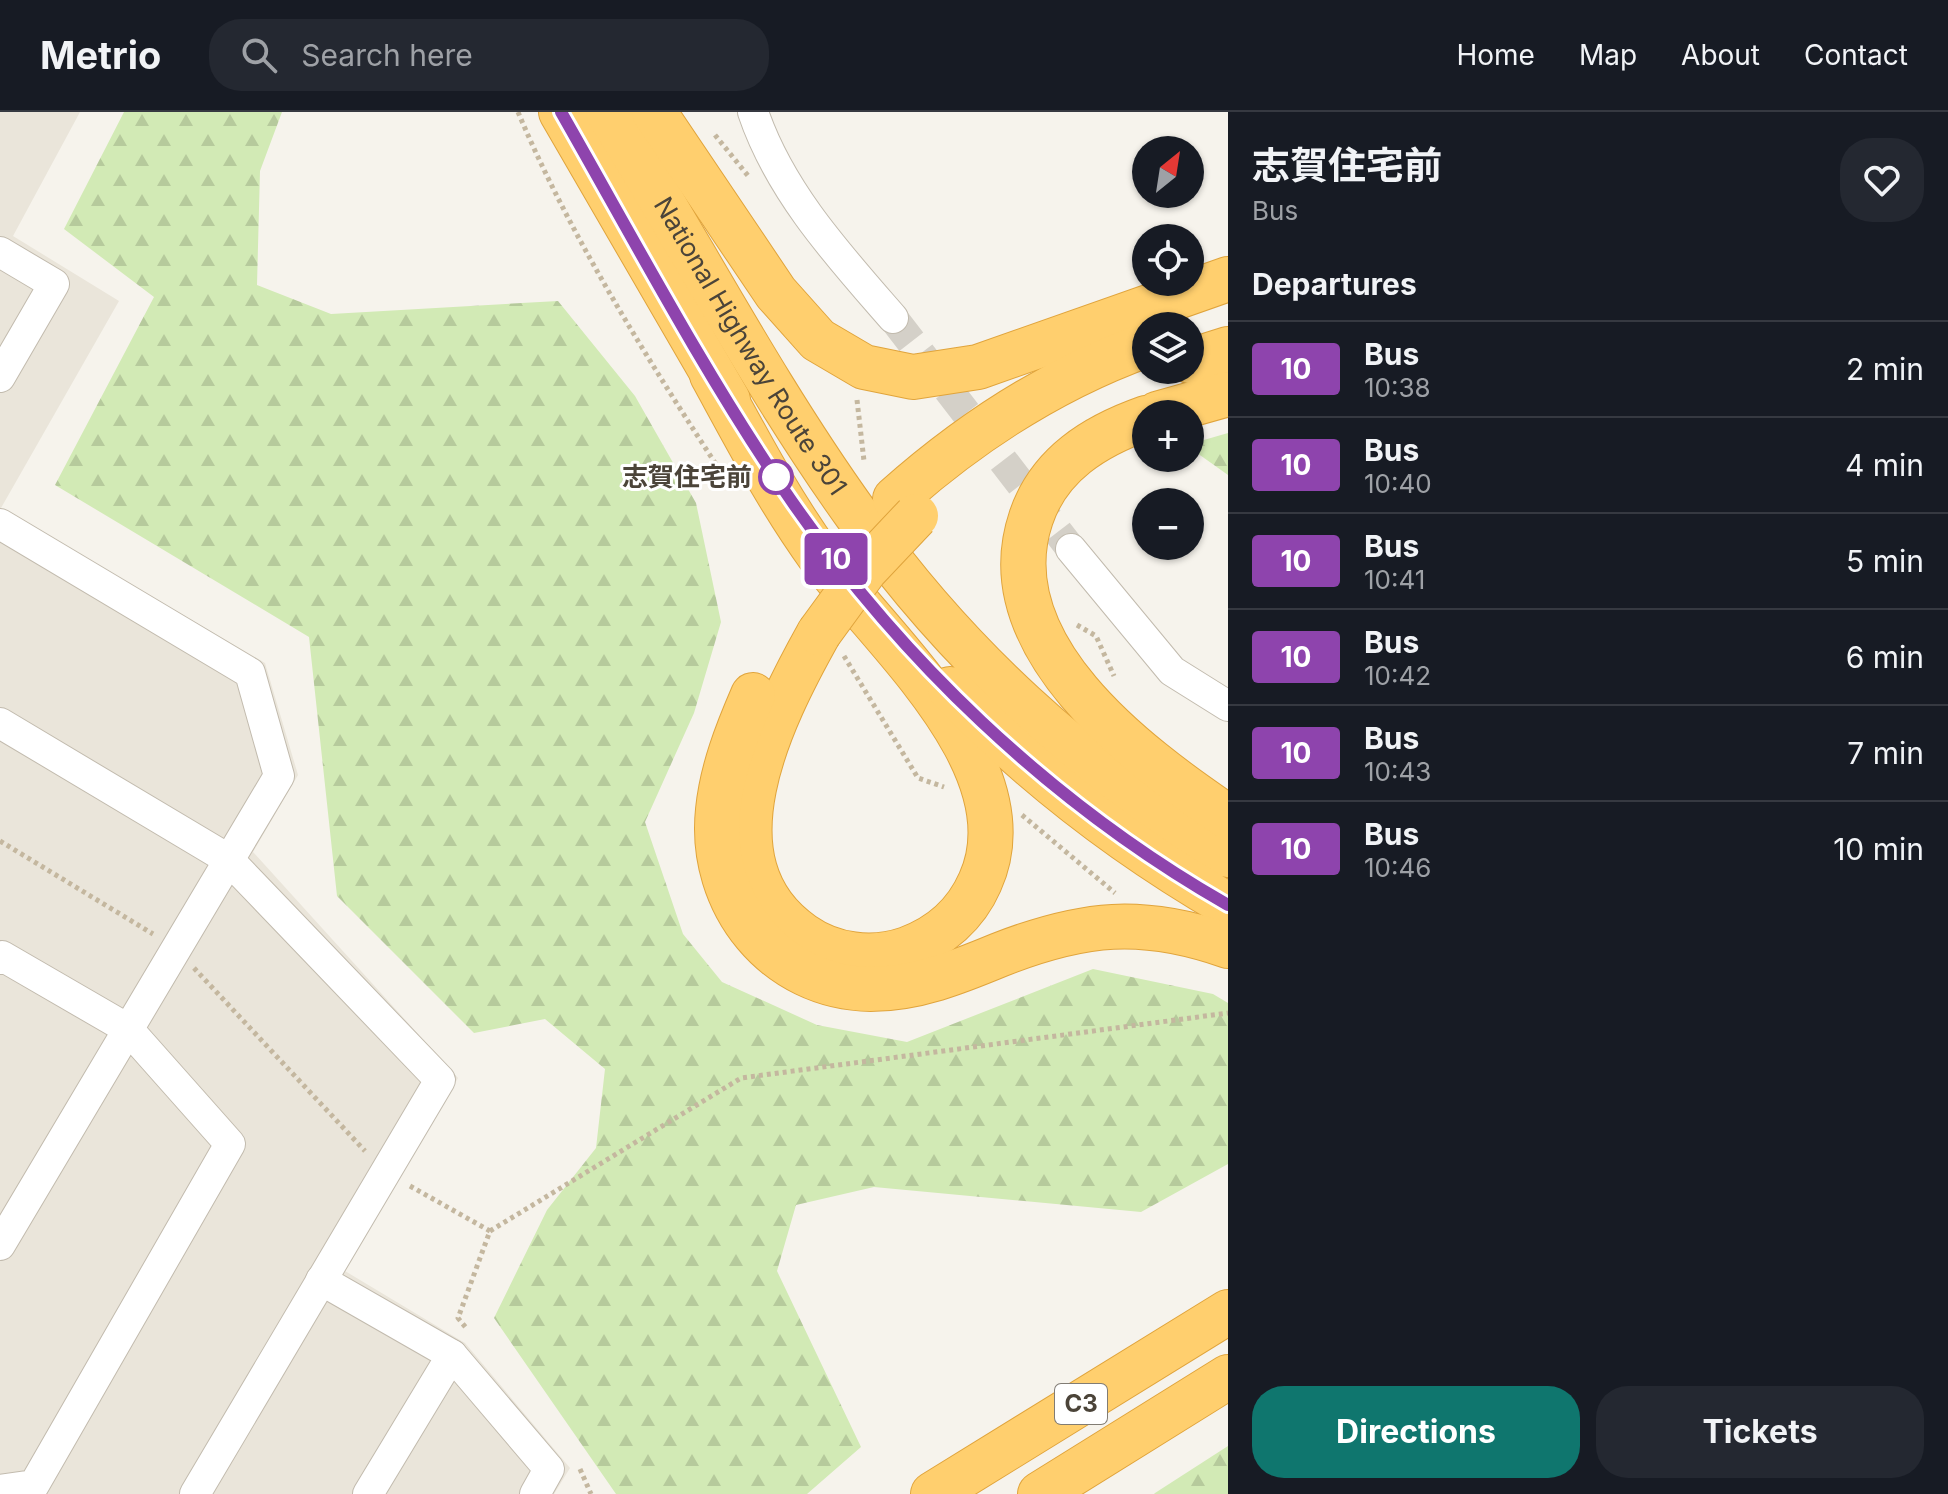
<!DOCTYPE html>
<meta charset="utf-8">
<style>
:root{--surface:#171b24;--page:#242831;--text:#f1f3f6;--muted:#9ea1a6;--line:#363941;--accent:#0f766e}
body{margin:0;font-family:Inter,"Noto Sans JP",sans-serif;background:var(--page);color:var(--text);height:100vh;display:flex;flex-direction:column;font-size:30px;white-space:nowrap}
*{box-sizing:border-box;margin:0}
p{font-size:26px;color:var(--muted)}
.icon{flex:none;width:44px;height:44px;fill:none;stroke:currentColor;stroke-width:2;stroke-linecap:round;stroke-linejoin:round}
.map{position:relative;flex:1;overflow:hidden}
.details{display:flex;flex-direction:column;background:var(--surface);width:720px}
.details>*{flex:none}
.badge{padding:0 16px;border-radius:6px;font-size:28px;line-height:52px}
.needle{width:52px;rotate:30deg}
.fabs{position:absolute;left:1132px;top:24px;display:grid;gap:16px}
.fabs a{display:grid;place-items:center;width:72px;height:72px;border-radius:50%;background:var(--surface);box-shadow:0 2px 6px #0004;font-size:40px}
.map>.badge{position:absolute;translate:-50% -50%;box-shadow:0 0 0 4px #fff}
h2{padding:0 24px;font-size:30px;line-height:72px}
.round{display:grid;place-items:center;flex:none;width:84px;height:84px;border-radius:32px;background:var(--page)}
.headline{display:flex;align-items:center;justify-content:space-between;height:136px;padding:0 24px}
h1{font-size:38px;font-weight:700;line-height:60px}
.primary-button{display:flex;gap:16px;margin-top:auto;padding:16px 24px}
.primary-button a{flex:1;height:92px;border-radius:32px;background:var(--accent);color:#fff;font-size:32px;font-weight:700;line-height:92px;text-align:center}
.primary-button a+a{background:var(--page);color:var(--text)}
ul{padding:0;list-style:none}
li{display:flex;align-items:center;gap:24px;height:96px;padding:0 24px;border-top:2px solid var(--line)}
li div{flex:1}
li b{display:block;font-size:30px}
li em{font-style:normal}
li .badge{min-width:88px;font-weight:700;text-align:center}
header{display:flex;align-items:center;gap:48px;box-sizing:border-box;height:112px;padding:0 40px;background:var(--surface);border-bottom:2px solid var(--line)}
header strong{font-size:38px}
nav{display:flex;gap:44px;margin-inline-start:auto;font-size:28px}
.search{width:560px;height:72px;background:var(--page);display:flex;align-items:center;gap:20px;box-sizing:border-box;padding:0 28px;border-radius:32px;color:var(--muted);font-size:30px}
main{display:flex;flex:1;min-height:0}
.map>svg:first-child{display:block}
</style>
<header>
<strong>Metrio</strong>
<div class="search"><svg class="icon" aria-label="search" viewBox="0 0 24 24"><circle cx="10" cy="10" r="6"/><path d="M15 15l6 6"/></svg>Search here</div>
<nav><a>Home</a><a>Map</a><a>About</a><a>Contact</a></nav>
</header>
<main>
<div class="map">
<svg width="1228" height="1382" viewBox="0 0 1228 1382">
<defs>
<pattern id="forest-firs" width="22" height="20" patternUnits="userSpaceOnUse" patternTransform="scale(2)"><rect width="22" height="20" fill="#d2eab5"/><path d="M5 1l3.5 6h-7zM16 11l3.5 6h-7z" fill="#b6ca9c"/></pattern>
</defs>
<rect width="100%" height="100%" fill="#f6f3ec"/>
<polygon fill="#eae5da" points="0,0 80,0 13,124 119,189 1,396 265,551 298,663 253,740 458,966 345,1159 465,1231 570,1356 554,1382 0,1382"/>
<g fill="url(#forest-firs)">
<polygon points="124,0 282,0 260,59 257,173 331,202 558,189 635,284 696,391 721,510 694,601 645,710 683,822 722,870 817,913 907,930 1093,857 1213,882 1228,891 1228,1052 1141,1100 874,1075 796,1093 777,1159 861,1335 807,1382 616,1382 494,1206 547,1098 596,1036 605,957 545,907 474,921 337,784 309,525 55,373 154,185 64,117"/>
<polygon points="1228,321 1228,363 1190,336 1190,332"/>
<polygon points="1228,1334 1228,1382 1154,1382 1155,1381"/>
</g>
<g fill="none" stroke-linecap="round" stroke-linejoin="round">
<polyline stroke="#d4d0c8" stroke-width="30" stroke-dasharray="30 15" stroke-linecap="butt" points="893,206 1071,437"/>
<defs>
<g id="street">
<path d="M753 0C780 80 839 144 893 206"/>
<polyline points="0,140 54,172 0,265"/>
<polyline points="0,412 250,561 279,664 0,1133"/>
<polyline points="1071,437 1172,559 1228,594"/>
<polyline points="0,611 228,747 440,968 195,1382"/>
<polyline points="0,847 2,844 128,917 230,1032 34,1373 0,1378"/>
<polyline points="321,1168 452,1243 549,1357 535,1382"/>
<polyline points="368,1382 452,1243"/>
</g>
<g id="highway">
<polyline points="561,0 728,288"/>
<path id="s1" d="M608 0C691 133 764 274 856 402 953 539 1082 660 1228 743"/>
<polyline points="654,0 776,181 818,228 864,255 913,265 978,255 1228,167"/>
<polyline points="1190,249 1228,237"/>
<path d="M712 263C746 325 778 387 820 445 881 528 1032 656 980 770 966 802 940 825 907 837 872 849 833 844 803 823 698 750 772 605 819 521"/>
<polyline points="1157,302 1228,282"/>
<path d="M1146 306C1095 324 1049 352 1031 406 988 533 1136 643 1228 705"/>
<path d="M895 387C969 321 1052 267 1146 233"/>
<path d="M950 577C1032 662 1126 734 1228 793"/>
<path d="M753 583C737 620 722 658 718 698 708 791 775 876 871 877 916 877 958 860 999 843 1083 810 1142 804 1228 834"/>
<polyline points="933,1382 1228,1200"/>
<polyline points="1040,1382 1228,1265"/>
</g>
</defs>
<use href="#street" stroke="#c2bbae" stroke-width="32"/>
<use href="#highway" stroke="#e0a43c" stroke-width="46"/>
<g stroke="#c4b79f" stroke-width="5" stroke-dasharray="4 4" stroke-linecap="butt">
<path d="M518 0C570 124 649 250 723 363"/>
<polyline points="715,23 749,65"/>
<polyline points="857,288 864,349"/>
<polyline points="1077,513 1096,524 1114,564"/>
<polyline points="844,544 918,666 944,675"/>
<polyline points="1022,703 1115,781"/>
<polyline points="0,729 153,822"/>
<polyline points="194,856 365,1039"/>
<polyline points="410,1074 490,1119 458,1206 467,1217"/>
<polyline points="490,1119 741,966 1228,901"/>
<polyline points="580,1357 591,1382"/>
</g>
<use href="#street" stroke="#fff" stroke-width="30"/>
<use href="#highway" stroke="#ffcf6e" stroke-width="44"/>
<defs>
<polyline id="highway-bridge" points="819,521 865,458 916,404"/>
</defs>
<use href="#highway-bridge" stroke="#e0a43c" stroke-width="46" stroke-linecap="butt"/>
<use href="#highway-bridge" stroke="#ffcf6e" stroke-width="44"/>
</g>
<g fill="none" stroke-linecap="round" stroke-linejoin="round">
<defs>
<path id="line" d="M561 0C633 126 701 255 782 375 896 544 1051 692 1228 793"/>
</defs>
<use href="#line" stroke="#fff" stroke-width="18"/>
<use href="#line" stroke="#8e44ad" stroke-width="12"/>
</g>
<circle fill="#fff" stroke="#8e44ad" stroke-width="4" cx="776" cy="365" r="16"/>
<g text-anchor="middle" stroke-width="6" stroke-linejoin="round" paint-order="stroke">
<rect fill="#fff" stroke="#817c74" stroke-width="2" x="1055" y="1272" width="52" height="40" rx="6"/>
<g font-size="24" font-weight="bold" fill="#4b4439">
<text x="1081" y="1300">C3</text>
</g>
<g font-size="26" fill="#4b4439" stroke="#fff">
<text dy="9" stroke="none"><textPath href="#s1" startOffset="274">National Highway Route 301</textPath></text>
</g>
<g font-size="26" font-weight="bold" fill="#4b4439" stroke="#fff" text-anchor="end">
<text x="752" y="374">志賀住宅前</text>
</g>
</g>
</svg>
<div class="fabs">
<a><svg class="needle" viewBox="-14 -14 28 28"><path d="M0-13l5 13h-10z" fill="#e53935"/><path d="M0 13l5-13h-10z" fill="#9ea1a6"/></svg></a>
<a><svg class="icon" aria-label="locate" viewBox="0 0 24 24"><circle cx="12" cy="12" r="6"/><path d="M12 2v4M12 18v4M2 12h4M18 12h4"/></svg></a>
<a><svg class="icon" aria-label="layers" viewBox="0 0 24 24"><path d="M12 4l9 5-9 5-9-5zM3 14l9 5 9-5"/></svg></a>
<a>+</a>
<a>−</a>
</div>
<b class="badge" style="left:836px;top:447px;background:#8e44ad;color:#fff">10</b>
</div>
<section class="details">
<div class="headline"><div><h1>志賀住宅前</h1><p>Bus</p></div><a class="round"><svg class="icon" aria-label="heart" viewBox="0 0 24 24"><path d="M12 20l-8-8c-3-5 5-10 8-4 3-6 11-1 8 4z"/></svg></a></div>
<h2>Departures</h2>
<ul>
<li><span class="badge" style="background:#8e44ad;color:#fff">10</span><div><b>Bus</b><p>10:38</p></div><em>2 min</em></li>
<li><span class="badge" style="background:#8e44ad;color:#fff">10</span><div><b>Bus</b><p>10:40</p></div><em>4 min</em></li>
<li><span class="badge" style="background:#8e44ad;color:#fff">10</span><div><b>Bus</b><p>10:41</p></div><em>5 min</em></li>
<li><span class="badge" style="background:#8e44ad;color:#fff">10</span><div><b>Bus</b><p>10:42</p></div><em>6 min</em></li>
<li><span class="badge" style="background:#8e44ad;color:#fff">10</span><div><b>Bus</b><p>10:43</p></div><em>7 min</em></li>
<li><span class="badge" style="background:#8e44ad;color:#fff">10</span><div><b>Bus</b><p>10:46</p></div><em>10 min</em></li>
</ul>
<div class="primary-button"><a>Directions</a><a>Tickets</a></div>
</section>
</main>
